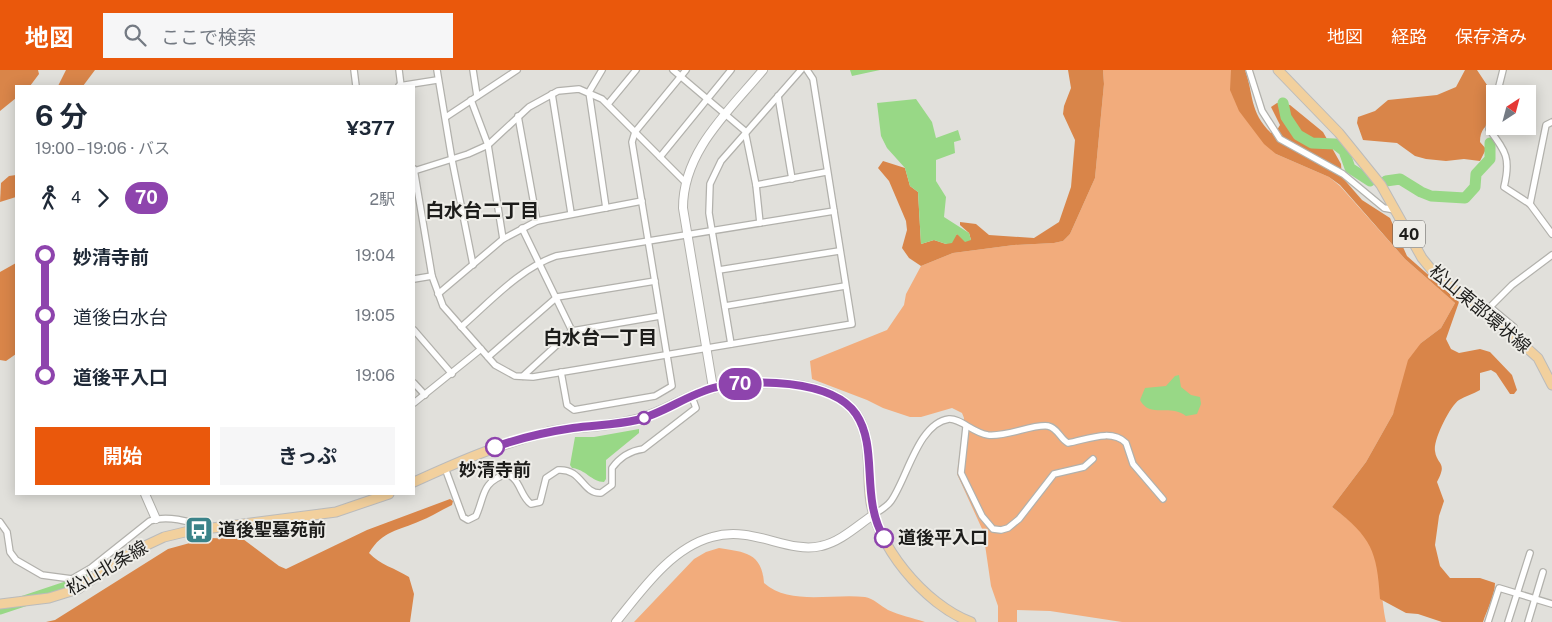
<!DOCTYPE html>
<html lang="ja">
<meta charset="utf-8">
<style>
:root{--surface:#fff;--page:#f6f6f7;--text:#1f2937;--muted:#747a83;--accent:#ea580c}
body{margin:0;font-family:"Public Sans","Noto Sans JP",sans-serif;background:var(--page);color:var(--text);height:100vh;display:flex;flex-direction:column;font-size:19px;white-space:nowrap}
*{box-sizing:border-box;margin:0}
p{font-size:16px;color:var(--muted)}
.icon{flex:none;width:28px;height:28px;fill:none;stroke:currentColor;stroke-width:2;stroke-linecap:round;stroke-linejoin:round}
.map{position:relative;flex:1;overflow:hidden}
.panel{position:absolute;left:15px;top:15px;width:400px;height:410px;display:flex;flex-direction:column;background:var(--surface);border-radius:0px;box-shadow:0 2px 12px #0003}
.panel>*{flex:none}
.badge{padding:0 10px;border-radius:16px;font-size:18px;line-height:32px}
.needle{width:32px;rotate:36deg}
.buttons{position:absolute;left:1486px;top:15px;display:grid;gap:10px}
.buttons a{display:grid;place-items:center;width:50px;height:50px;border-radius:0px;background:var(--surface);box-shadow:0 2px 12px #0003;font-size:25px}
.map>.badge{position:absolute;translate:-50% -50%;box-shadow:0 0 0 2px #fff}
.legs{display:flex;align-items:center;gap:8px;height:55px;padding:0 20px;font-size:16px}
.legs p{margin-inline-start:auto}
.overview{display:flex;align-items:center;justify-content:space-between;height:85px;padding:0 20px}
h1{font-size:28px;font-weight:700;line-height:38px}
.primary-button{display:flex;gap:10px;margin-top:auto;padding:10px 20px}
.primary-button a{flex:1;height:58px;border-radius:0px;background:var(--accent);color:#fff;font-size:20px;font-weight:700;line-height:58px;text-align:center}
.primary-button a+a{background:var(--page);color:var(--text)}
ul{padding:0 20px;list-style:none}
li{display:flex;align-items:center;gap:18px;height:60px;font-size:19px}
li i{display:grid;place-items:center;width:8px;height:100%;margin:0 6px;background:currentColor}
li i::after{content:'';width:12px;height:12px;margin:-6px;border:4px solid;border-radius:50%;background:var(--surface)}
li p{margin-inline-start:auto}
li:first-child i{background:linear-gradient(#0000 50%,currentColor 0)}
li:last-child i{background:linear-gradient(currentColor 50%,#0000 0)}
header{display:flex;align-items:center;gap:30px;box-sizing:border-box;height:70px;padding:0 25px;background:var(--accent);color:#fff}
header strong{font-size:24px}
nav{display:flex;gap:28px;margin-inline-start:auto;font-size:18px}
.search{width:350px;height:45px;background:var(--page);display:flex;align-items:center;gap:12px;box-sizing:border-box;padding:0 18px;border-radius:0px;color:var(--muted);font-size:19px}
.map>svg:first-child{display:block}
</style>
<header>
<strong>地図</strong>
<div class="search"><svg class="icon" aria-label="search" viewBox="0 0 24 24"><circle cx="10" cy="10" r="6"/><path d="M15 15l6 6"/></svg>ここで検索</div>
<nav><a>地図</a><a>経路</a><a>保存済み</a></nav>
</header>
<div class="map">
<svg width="1552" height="552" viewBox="0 0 1552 552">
<rect width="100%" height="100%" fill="#e1e0db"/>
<g fill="#f2ac7c">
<path d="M1103 0H1231L1276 84 1329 107 1340 116 1405 189 1455 233 1441 258 1421 273 1393 344 1366 392 1332 437C1346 448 1362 459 1371 475 1381 495 1381 529 1386 552H1122L1050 541 1017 540V552H998V536L991 516 983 461 957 404 964 348 962 343 952 338 921 347H910L883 338 867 330 812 309 810 291 887 260 904 235 906 224 921 196 953 183 1014 175 1054 173 1063 171 1070 164 1095 108 1104 14Z"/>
<path d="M719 478C745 482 762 483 764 513 790 536 833 523 865 527 873 528 881 536 888 540 899 545 913 548 925 552H634L694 489 706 482Z"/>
</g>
<g fill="#d98549">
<polygon points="0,0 38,0 39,4 30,16 16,16 16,28 0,41"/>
<polygon points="66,0 95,0 83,16 58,16"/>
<polygon points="1068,0 1103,0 1104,14 1095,108 1070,164 1063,171 1054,173 1014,175 953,183 921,196 909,188 902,178 907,160 906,151 889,111 878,98 883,91 905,98 910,116 918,122 921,174 934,170 946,174 957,164 971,170 969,163 960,155 960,152 976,154 989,165 1034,168 1059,152 1071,117 1075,70 1063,44 1064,36 1071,18"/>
<path d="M1231 0H1245C1254 25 1249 41 1271 63L1277 60 1280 55 1271 37 1277 33 1290 35 1323 62 1341 94 1342 107 1362 130 1390 148 1407 186 1459 232 1446 269 1451 279 1459 283 1480 279 1490 282 1512 305 1517 320 1514 324H1510L1496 303 1491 300 1480 303V320C1473 324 1466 326 1459 330 1450 336 1433 370 1435 381 1437 396 1448 391 1437 412L1444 431 1439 446 1435 475 1440 496 1450 508H1480L1495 513C1495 525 1487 540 1483 552H1442L1418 544 1406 543 1380 529C1377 480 1371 467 1332 437L1366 392 1393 344 1408 290 1421 273 1441 258 1455 233 1405 189 1340 115 1329 107 1276 84 1264 74 1239 41 1230 20Z"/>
<path d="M1465 0H1477L1495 27V51C1485 55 1480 60 1480 72L1486 79 1480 91 1464 89 1446 91 1426 89 1415 86 1397 73 1363 70 1357 53 1358 47 1375 41 1388 30 1437 25 1456 17Z"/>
<polygon points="16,105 16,127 0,132 1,113 9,106"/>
<polygon points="16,193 16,284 6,291 0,290 0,202"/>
<path d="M450 429 453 431 452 435C441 440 431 447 420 451 398 461 383 460 369 483 380 495 395 498 409 507L414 524 410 552H46L55 550 168 479 208 468 243 469 279 496 286 499 367 460Z"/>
</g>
<g fill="#98d886">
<polygon points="850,0 880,0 852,6"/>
<polygon points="916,29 932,52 936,68 958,60 961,70 954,72 955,83 936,90 936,111 946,127 944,147 969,163 971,170 965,172 957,164 952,173 946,174 934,170 921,174 918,122 910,116 905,98 887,78 881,66 877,33"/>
<path d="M1179 305 1181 317 1191 325 1200 327 1201 334 1197 344 1186 346C1170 333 1150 349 1140 330L1145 318 1166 316 1175 306Z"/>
<path d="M639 359V363L606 390V409L604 412C592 412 585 399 572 398L570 395 575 367H594Z"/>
</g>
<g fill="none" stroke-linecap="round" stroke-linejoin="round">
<g stroke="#98d886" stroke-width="11">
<polyline points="1283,33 1286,47 1298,65 1312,73 1335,74 1344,81 1350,98 1370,111"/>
<polyline points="1386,111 1400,109 1421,122 1431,126 1465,128 1475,117 1476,104 1490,89 1490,73"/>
<polyline points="0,539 87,510"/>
</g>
<defs>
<g id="street">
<polyline points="354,0 356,16"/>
<polyline points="399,0 401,16"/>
<polyline points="437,0 452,90 473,195"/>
<polyline points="473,0 477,26"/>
<polyline points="602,0 589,22 606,138"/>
<polyline points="673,0 745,61 756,115 760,153"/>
<polyline points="1249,0 1262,41 1280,69 1343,104 1384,138 1395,140"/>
<polyline points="399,16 437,10"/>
<polyline points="552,24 571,143"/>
<polyline points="1497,24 1503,0"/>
<polyline points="778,26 792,109"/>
<polyline points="471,30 488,75 503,169"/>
<path d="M1495 30 1489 59C1506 82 1511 88 1504 117L1530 134 1552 164"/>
<polyline points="608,34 636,0"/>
<polyline points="518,46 537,151"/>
<polyline points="446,47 517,0"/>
<polyline points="660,87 731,0"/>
<polyline points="414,99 432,206 443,236 495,295 515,306 533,307 852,254 813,9 807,0"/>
<polyline points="414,101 468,84 488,75 529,37 558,21 579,19 602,29 685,112"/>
<polyline points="756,115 826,102"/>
<polyline points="1530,134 1546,55 1552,52"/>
<polyline points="522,158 572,261"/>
<polyline points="719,200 839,181"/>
<polyline points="414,209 432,206"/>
<polyline points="438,224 503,169 537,151 642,131"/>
<polyline points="725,236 845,216"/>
<path d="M461 257C490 232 519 199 556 186L834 141"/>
<polyline points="414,260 452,304"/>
<polyline points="1515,267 1514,257 1490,237 1512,215 1552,185"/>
<polyline points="731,274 709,143 710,114 721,91 801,0"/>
<polyline points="488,287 557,227 655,211"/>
<polyline points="561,302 567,335 574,340 655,326 672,316 632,72 635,62 686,0"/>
<polyline points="523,306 572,261 660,246"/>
<polyline points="414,313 425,325"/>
<polyline points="414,333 481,279"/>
<polyline points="966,357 961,403 982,446 993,459 1001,460 1008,458 1019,449 1054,404 1084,397 1093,389"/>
<path d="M445 398 463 447 468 450 476 446C485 426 481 412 507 404 521 410 520 426 531 434L540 432 546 408 558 400C582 398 582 424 601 423L612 415V398C620 387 629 381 643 379L696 338 692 327"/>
<path d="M873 445C879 441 887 437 891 431 907 409 918 353 949 349 960 348 973 363 988 365 1008 367 1032 354 1048 356 1058 358 1060 369 1068 373 1086 370 1111 358 1126 373L1133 394 1163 429"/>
<path d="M0 452 7 462 10 482 16 490 42 505 72 509 91 498 150 451C166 445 190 451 205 457"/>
<polyline points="1488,552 1499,518 1552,534"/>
<polyline points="1508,552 1530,483"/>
<polyline points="1528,552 1543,502"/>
</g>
<g id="secondary">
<path d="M713 318 683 138C683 81 729 41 763 0"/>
<polyline points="145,424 156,449"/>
<path d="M616 552C642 520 671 478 712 467 753 455 787 484 821 476 840 472 857 456 873 445"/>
</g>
<g id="primary">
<polyline points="1278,0 1339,63 1381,115 1422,188 1435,204 1528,279 1538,288 1552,315"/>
<path d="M414 412C458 392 501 373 548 362 578 356 609 357 638 349 665 342 688 324 714 318 752 309 831 308 856 344 872 367 867 398 870 425 874 474 925 535 971 552"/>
<polyline points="0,534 49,528 78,519 132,482 164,467 189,461 336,442 389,424"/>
</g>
</defs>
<use href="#street" stroke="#b2b1ac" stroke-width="8"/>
<use href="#secondary" stroke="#b2b1ac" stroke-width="10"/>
<use href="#primary" stroke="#bbb" stroke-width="11"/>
<use href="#street" stroke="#fff" stroke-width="5.5"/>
<use href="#secondary" stroke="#fff" stroke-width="8"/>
<use href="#primary" stroke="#f2d09d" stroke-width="9"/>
</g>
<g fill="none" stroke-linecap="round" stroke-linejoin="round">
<defs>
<path id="line-1" d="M495 377C520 368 546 362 573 358 594 355 616 355 637 350 664 343 687 325 713 318 751 308 832 309 856 344 879 378 860 427 884 468"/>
</defs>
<use href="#line-1" stroke="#fff" stroke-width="11"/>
<use href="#line-1" stroke="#8e44ad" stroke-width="8"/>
</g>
<defs>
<symbol id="bus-square" viewBox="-11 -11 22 22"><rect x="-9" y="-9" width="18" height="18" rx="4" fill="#3b8389" stroke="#eeede8"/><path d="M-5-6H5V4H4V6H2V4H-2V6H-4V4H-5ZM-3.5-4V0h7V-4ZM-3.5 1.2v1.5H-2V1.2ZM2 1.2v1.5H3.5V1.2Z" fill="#fff"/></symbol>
</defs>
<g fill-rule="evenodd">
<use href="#bus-square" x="183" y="444" width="32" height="32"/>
</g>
<g fill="#fff" stroke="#8e44ad" stroke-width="2.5">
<circle cx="644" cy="348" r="6"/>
<circle cx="495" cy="377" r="9"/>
<circle cx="884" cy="468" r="9"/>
</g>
<g text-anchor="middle" stroke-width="4" stroke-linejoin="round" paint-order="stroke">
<rect fill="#eeede8" stroke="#5c5b58" stroke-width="1" x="1393" y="150.5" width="32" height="27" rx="4"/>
<g font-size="16" font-weight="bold" fill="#1d1d1b">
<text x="1409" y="170">40</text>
</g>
<g font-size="18" fill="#1d1d1b" stroke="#eeede8">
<text transform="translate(1480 239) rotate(40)" y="6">松山東部環状線</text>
<text transform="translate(107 498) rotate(-30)" y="6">松山北条線</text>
</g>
<g font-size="18" font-weight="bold" fill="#1d1d1b" stroke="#eeede8">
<text x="495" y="406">妙清寺前</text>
<text x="898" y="474" text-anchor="start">道後平入口</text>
</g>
<g font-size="18" font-weight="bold" fill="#1d1d1b" stroke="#eeede8" text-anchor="start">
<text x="218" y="466">道後聖墓苑前</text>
</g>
<g font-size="19" font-weight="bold" fill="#1d1d1b" stroke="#eeede8">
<text x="482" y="147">白水台二丁目</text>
<text x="600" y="274">白水台一丁目</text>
</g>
</g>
</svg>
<div class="buttons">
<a><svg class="needle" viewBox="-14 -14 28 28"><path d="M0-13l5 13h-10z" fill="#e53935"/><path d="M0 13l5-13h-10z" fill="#747a83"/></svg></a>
</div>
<b class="badge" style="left:740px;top:314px;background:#8e44ad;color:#fff">70</b>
<section class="panel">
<div class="overview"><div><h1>6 分</h1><p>19:00 – 19:06 · バス</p></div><b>¥377</b></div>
<div class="legs"><svg class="icon" aria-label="walk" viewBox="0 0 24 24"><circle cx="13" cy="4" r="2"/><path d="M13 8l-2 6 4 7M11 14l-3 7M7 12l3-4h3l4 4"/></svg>4<svg class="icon" aria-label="forward" viewBox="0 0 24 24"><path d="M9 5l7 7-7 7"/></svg><b class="badge" style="background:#8e44ad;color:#fff">70</b><p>2駅</p></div>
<ul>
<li><i style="color:#8e44ad"></i><b>妙清寺前</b><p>19:04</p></li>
<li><i style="color:#8e44ad"></i><span>道後白水台</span><p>19:05</p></li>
<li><i style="color:#8e44ad"></i><b>道後平入口</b><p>19:06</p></li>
</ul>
<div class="primary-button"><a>開始</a><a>きっぷ</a></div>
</section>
</div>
